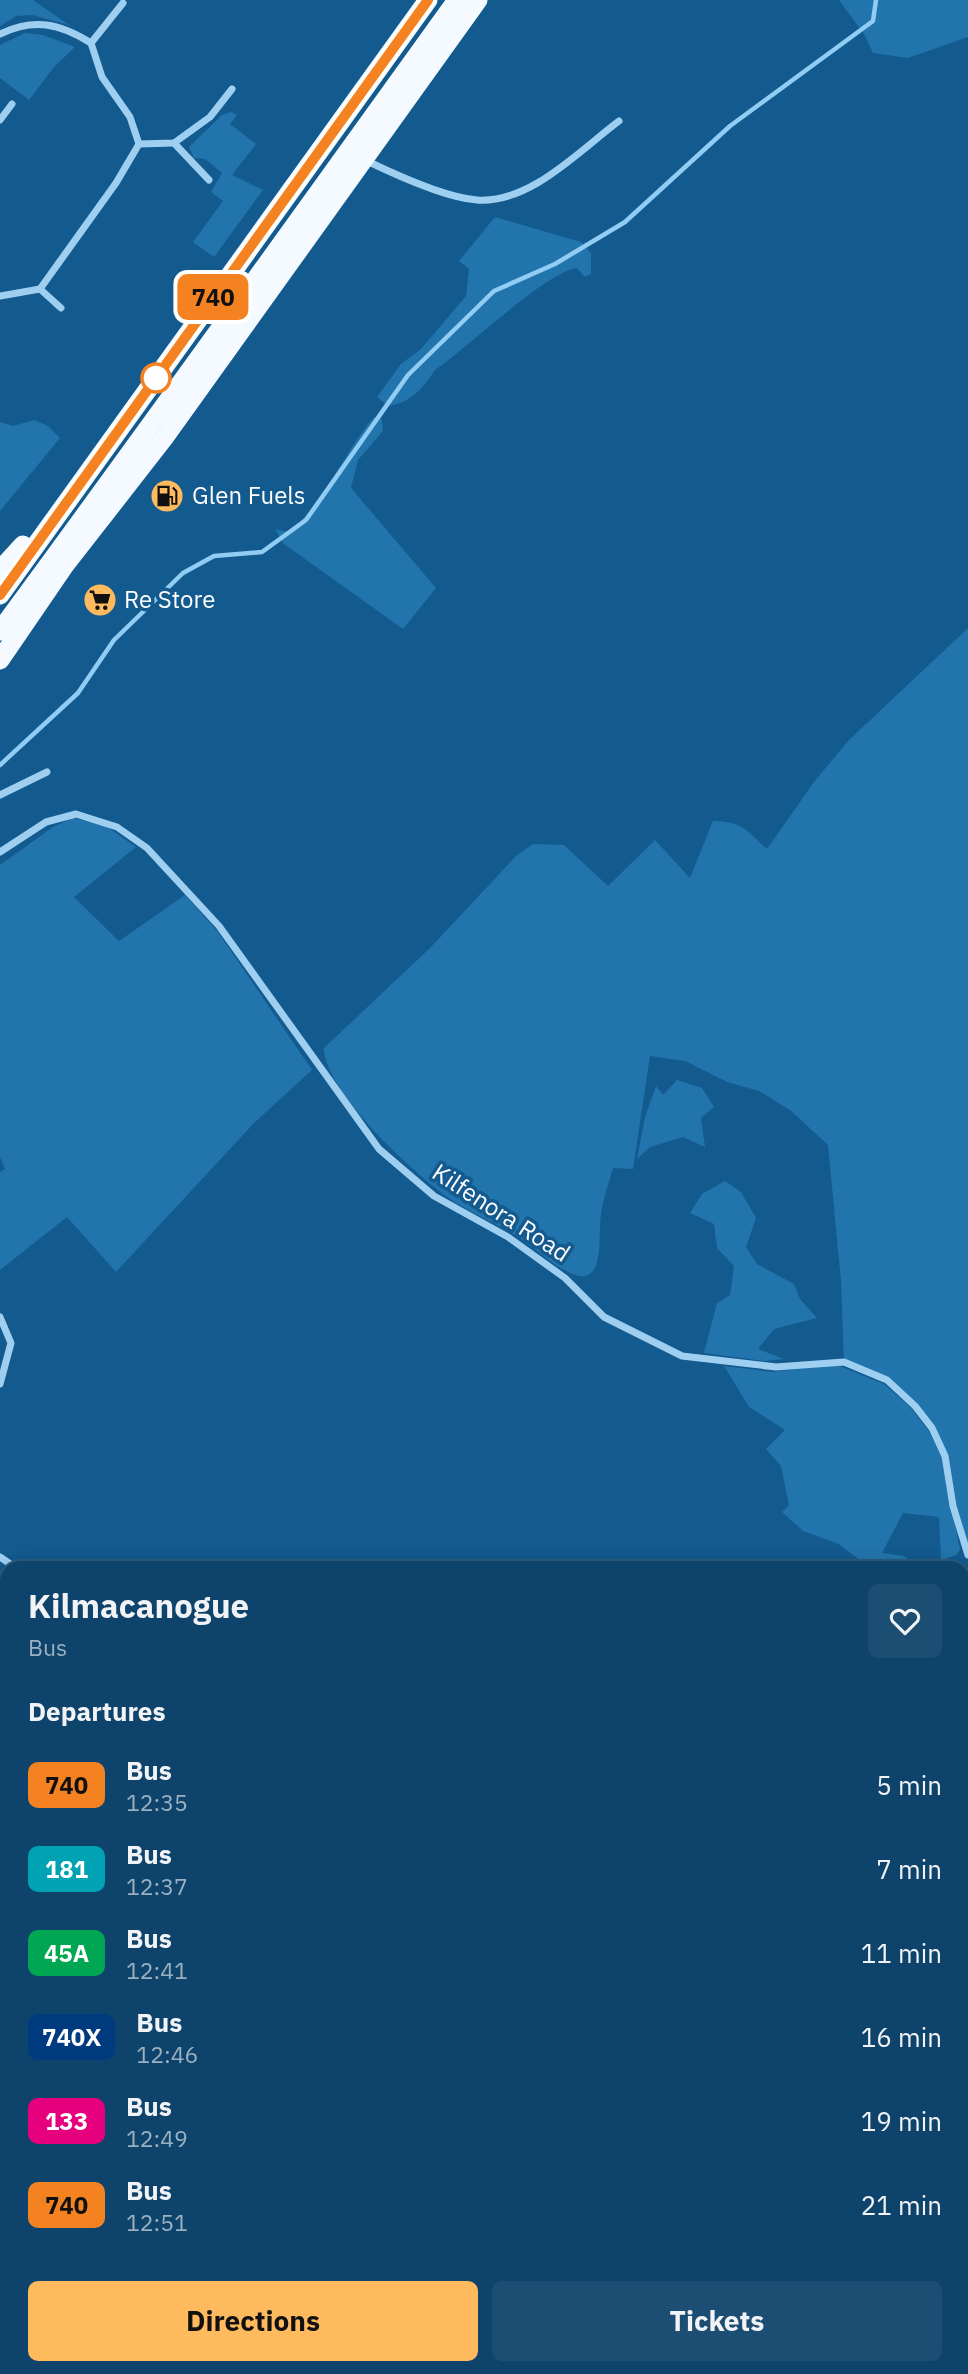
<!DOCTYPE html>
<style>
:root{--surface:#0e446b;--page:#1c4e73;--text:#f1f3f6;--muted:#9bb0c1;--line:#2e5c7e;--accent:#ffba5e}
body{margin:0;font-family:"IBM Plex Sans",sans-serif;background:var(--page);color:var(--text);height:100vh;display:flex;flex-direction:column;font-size:26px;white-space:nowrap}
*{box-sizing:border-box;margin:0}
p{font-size:23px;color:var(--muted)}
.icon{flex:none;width:38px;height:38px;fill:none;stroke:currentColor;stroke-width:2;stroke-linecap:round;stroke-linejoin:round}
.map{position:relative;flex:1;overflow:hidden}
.drawer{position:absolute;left:0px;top:1561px;width:970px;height:814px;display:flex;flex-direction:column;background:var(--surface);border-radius:21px 21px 0 0;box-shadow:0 4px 18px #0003,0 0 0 2px var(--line)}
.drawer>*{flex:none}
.badge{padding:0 14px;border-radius:10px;font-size:24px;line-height:46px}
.map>.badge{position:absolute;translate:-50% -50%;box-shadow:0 0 0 4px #fff}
h2{padding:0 28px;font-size:26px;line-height:63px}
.round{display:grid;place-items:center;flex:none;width:74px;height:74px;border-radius:10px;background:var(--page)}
.summary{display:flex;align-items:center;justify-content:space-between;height:119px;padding:0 28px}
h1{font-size:33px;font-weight:700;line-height:52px}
.button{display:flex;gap:14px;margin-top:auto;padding:14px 28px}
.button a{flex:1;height:80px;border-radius:10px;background:var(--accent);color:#111;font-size:28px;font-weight:700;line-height:80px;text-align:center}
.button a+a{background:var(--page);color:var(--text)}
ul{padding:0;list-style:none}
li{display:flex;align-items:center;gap:21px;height:84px;padding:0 28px}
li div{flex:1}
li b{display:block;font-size:26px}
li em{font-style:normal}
li .badge{min-width:77px;font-weight:700;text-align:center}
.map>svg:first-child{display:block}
</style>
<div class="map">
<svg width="968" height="2374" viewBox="0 0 968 2374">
<rect width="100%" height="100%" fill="#135a8f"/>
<g fill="#2274ac">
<polygon points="0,0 33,0 69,25 32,15 16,16 0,26"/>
<polygon points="839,0 968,0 968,37 908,58 873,53 864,34"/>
<polygon points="25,33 43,35 75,47 54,67 29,100 0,78 0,45"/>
<polygon points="231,112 237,115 230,124 256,144 232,175 263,190 214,257 193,242 223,201 211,192 222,173 205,159 194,158 189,147 222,115"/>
<path d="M495 217 581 242 591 253V274L585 277 577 268C546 272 466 349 435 370 423 388 411 403 388 406L377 397 401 364 421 349 466 296 469 269 459 261Z"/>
<path d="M374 417 382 419 383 431 358 460 351 488 436 588 403 629 284 544 275 529 288 532C326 504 343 452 374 417Z"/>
<polygon points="34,420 48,426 60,438 0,511 0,422 13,426"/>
<path d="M968 628V1555L953 1506 945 1457 932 1428 887 1380 844 1362 841 1281 828 1145 790 1110 759 1091 727 1082 685 1061 650 1056 633 1169 613 1168C609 1183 603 1199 601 1214 599 1230 601 1247 597 1262 596 1267 593 1272 588 1275 572 1283 535 1248 521 1239 500 1225 477 1216 456 1203 420 1180 324 1092 324 1048L430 948 516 856 533 844 564 845 608 886 655 840 690 878 713 821C742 821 747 831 767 849L814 782 848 741Z"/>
<polygon points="73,818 106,826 136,847 74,897 119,941 185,895 218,932 312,1070 254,1123 116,1272 67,1217 0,1270 0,1172 5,1169 0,1157 0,865 53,827"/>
<polygon points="677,1080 702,1088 714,1107 701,1118 705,1147 683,1137 650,1147 637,1159 645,1117 656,1086 663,1095"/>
<polygon points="725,1181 741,1192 756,1218 746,1247 757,1264 794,1284 800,1299 817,1318 774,1329 758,1349 784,1359 764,1361 704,1353 717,1303 730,1295 734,1266 717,1248 714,1224 690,1213 702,1194"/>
<polygon points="837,1365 884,1384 910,1407 928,1430 942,1455 960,1550 956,1555 941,1560 939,1517 903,1513 882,1553 904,1556 918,1568 870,1568 839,1544 803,1531 782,1512 789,1505 781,1466 766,1449 785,1430 749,1407 724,1366 772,1372"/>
<polygon points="0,1572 7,1577 7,1748 0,1760"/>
<polygon points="968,1664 968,2374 659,2374 662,2368 962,2368 962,1677"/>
</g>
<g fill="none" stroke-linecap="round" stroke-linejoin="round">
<polyline stroke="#90ccf4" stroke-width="4.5" points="0,765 78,693 114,640 183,573 214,556 262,552 306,520 408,375 494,291 555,264 625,222 730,126 873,21 876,0"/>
<g stroke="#9ecff1" stroke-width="7">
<path d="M0 34C34 18 59 23 91 43L102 77 130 117 139 144 116 183 40 289 0 296"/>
<polyline points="91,43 123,3"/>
<polyline points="0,120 12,104"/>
<polyline points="174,143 209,180"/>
<polyline points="139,144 174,143 210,117 232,89"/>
<path d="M367 161C394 174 447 198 477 200 530 204 580 150 619 121"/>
<polyline points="40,289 61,308"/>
<polyline points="0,795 47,772"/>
<polyline points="0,852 46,822 76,814 117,827 147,848 219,926 379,1149 434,1196 508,1237 565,1278 604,1317 682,1356 776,1367 844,1362 887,1380 915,1406 932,1428 945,1456 953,1506 968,1555"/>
<polyline points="0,1317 11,1343 0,1384"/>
<polyline points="0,1557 16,1568"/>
<polyline points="962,1677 968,1664"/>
<polyline points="0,1776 7,1763"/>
<polyline points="659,2374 662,2368"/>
</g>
<g stroke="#f4faff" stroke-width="19">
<polyline points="0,570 23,545"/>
<polyline points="0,595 428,0"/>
<path d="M0 631C154 422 305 211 457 0"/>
<polyline points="0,660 65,565 164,438 478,0"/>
</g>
</g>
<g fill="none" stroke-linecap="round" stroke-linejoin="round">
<defs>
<polyline id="line" points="0,595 428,0"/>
</defs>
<use href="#line" stroke="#fff" stroke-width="16"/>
<use href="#line" stroke="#f58220" stroke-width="10"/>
</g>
<defs>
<symbol id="fuel-disc" viewBox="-11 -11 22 22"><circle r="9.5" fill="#ffba5e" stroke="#135a8f"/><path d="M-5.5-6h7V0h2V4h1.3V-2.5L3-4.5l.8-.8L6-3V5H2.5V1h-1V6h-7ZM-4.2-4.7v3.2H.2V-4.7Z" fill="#111"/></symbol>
<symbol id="supermarket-disc" viewBox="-11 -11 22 22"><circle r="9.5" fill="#ffba5e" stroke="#135a8f"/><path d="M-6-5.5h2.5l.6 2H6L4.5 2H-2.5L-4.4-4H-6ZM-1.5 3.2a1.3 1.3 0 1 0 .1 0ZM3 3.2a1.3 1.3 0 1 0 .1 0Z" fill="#111"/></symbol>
</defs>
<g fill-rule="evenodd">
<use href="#fuel-disc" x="148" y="477" width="38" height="38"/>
<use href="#supermarket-disc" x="81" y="581" width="38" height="38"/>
</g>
<circle fill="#fff" stroke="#f58220" stroke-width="3.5" cx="156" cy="378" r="14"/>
<g text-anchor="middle" stroke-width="7" stroke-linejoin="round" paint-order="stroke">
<g font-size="24" fill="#fff" stroke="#135a8f" text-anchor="start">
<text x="192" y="504">Glen Fuels</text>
<text x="124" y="608">Re Store</text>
</g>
<g font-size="24" fill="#fff" stroke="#135a8f">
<text transform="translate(501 1213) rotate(33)" y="8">Kilfenora Road</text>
</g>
</g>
</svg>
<b class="badge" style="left:213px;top:297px;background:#f58220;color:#111">740</b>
<section class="drawer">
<div class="summary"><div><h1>Kilmacanogue</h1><p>Bus</p></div><a class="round"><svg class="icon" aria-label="heart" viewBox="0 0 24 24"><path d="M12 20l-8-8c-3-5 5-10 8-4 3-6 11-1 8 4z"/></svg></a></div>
<h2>Departures</h2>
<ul>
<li><span class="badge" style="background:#f58220;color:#111">740</span><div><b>Bus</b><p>12:35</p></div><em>5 min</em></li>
<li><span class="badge" style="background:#00a3b4;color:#fff">181</span><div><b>Bus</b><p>12:37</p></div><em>7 min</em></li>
<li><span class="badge" style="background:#00a651;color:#fff">45A</span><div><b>Bus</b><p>12:41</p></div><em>11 min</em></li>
<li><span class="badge" style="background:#003b80;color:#fff">740X</span><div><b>Bus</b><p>12:46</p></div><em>16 min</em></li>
<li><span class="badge" style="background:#e6007e;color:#fff">133</span><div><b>Bus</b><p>12:49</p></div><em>19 min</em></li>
<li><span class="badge" style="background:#f58220;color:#111">740</span><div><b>Bus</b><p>12:51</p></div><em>21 min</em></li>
</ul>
<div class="button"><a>Directions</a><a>Tickets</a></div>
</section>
</div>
